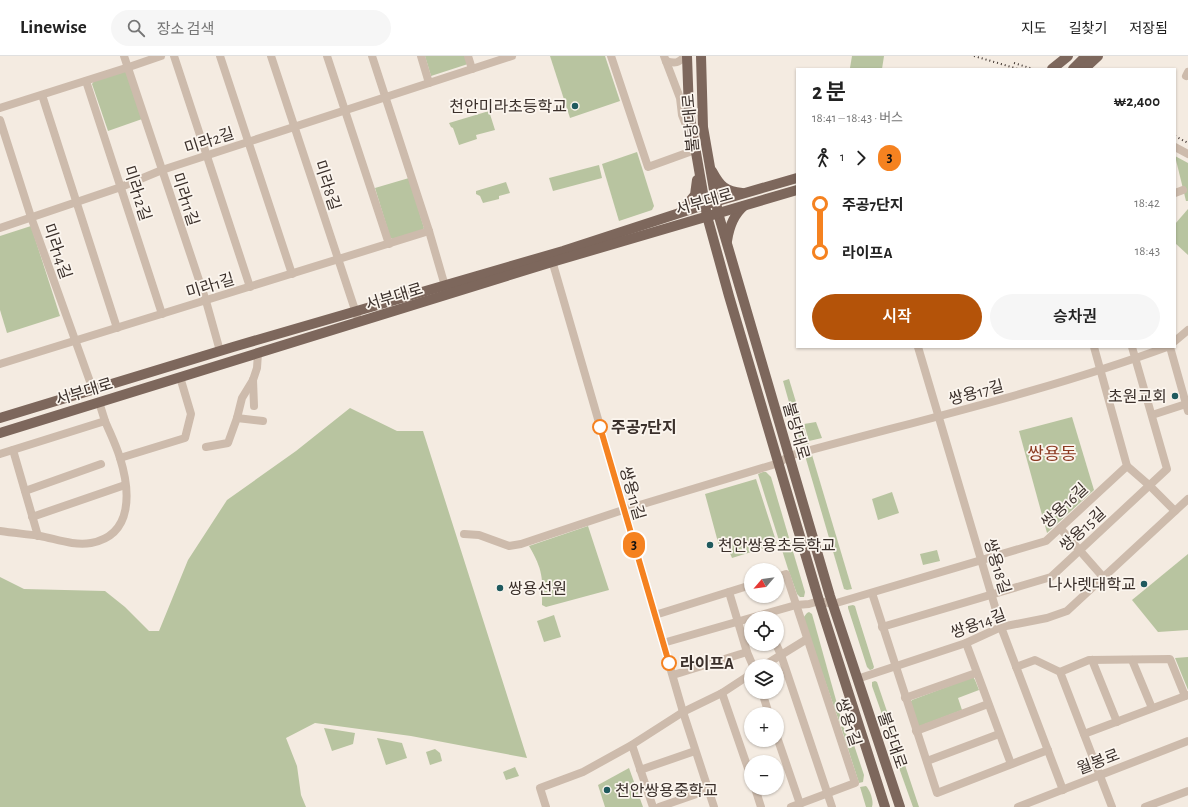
<!DOCTYPE html>
<html lang="ko">
<meta charset="utf-8">
<style>
:root{--surface:#fff;--page:#f6f6f6;--text:#222;--muted:#767676;--line:#e0e0e0;--accent:#b45309}
body{margin:0;font-family:"Alegreya Sans","Noto Sans KR",sans-serif;background:var(--page);color:var(--text);height:100vh;display:flex;flex-direction:column;font-size:15px;white-space:nowrap}
*{box-sizing:border-box;margin:0}
p{font-size:13px;color:var(--muted)}
.icon{flex:none;width:22px;height:22px;fill:none;stroke:currentColor;stroke-width:2;stroke-linecap:round;stroke-linejoin:round}
.map{position:relative;flex:1;overflow:hidden}
.details{position:absolute;left:796px;top:12px;width:380px;height:280px;display:flex;flex-direction:column;background:var(--surface);border-radius:0px;box-shadow:0 1px 3px #0004}
.details>*{flex:none}
.badge{padding:0 8px;border-radius:13px;font-size:14px;line-height:26px}
.needle{width:26px;rotate:242deg}
.buttons{position:absolute;left:744px;top:507px;display:grid;gap:8px}
.buttons a{display:grid;place-items:center;width:40px;height:40px;border-radius:50%;background:var(--surface);box-shadow:0 1px 3px #0004;font-size:20px}
.map>.badge{position:absolute;translate:-50% -50%;box-shadow:0 0 0 2px #fff}
.legs{display:flex;align-items:center;gap:6px;height:44px;padding:0 16px;font-size:13px}
.legs p{margin-inline-start:auto}
.overview{display:flex;align-items:center;justify-content:space-between;height:68px;padding:0 16px}
h1{font-size:22px;font-weight:600;line-height:30px}
.action{display:flex;gap:8px;margin-top:auto;padding:8px 16px}
.action a{flex:1;height:46px;border-radius:24px;background:var(--accent);color:#fff;font-size:16px;font-weight:600;line-height:46px;text-align:center}
.action a+a{background:var(--page);color:var(--text)}
ul{padding:0 16px;list-style:none}
li{display:flex;align-items:center;gap:14px;height:48px;font-size:15px}
li i{display:grid;place-items:center;width:6px;height:100%;margin:0 5px;background:currentColor}
li i::after{content:'';width:10px;height:10px;margin:-5px;border:3px solid;border-radius:50%;background:var(--surface)}
li p{margin-inline-start:auto}
li:first-child i{background:linear-gradient(#0000 50%,currentColor 0)}
li:last-child i{background:linear-gradient(currentColor 50%,#0000 0)}
header{display:flex;align-items:center;gap:24px;box-sizing:border-box;height:56px;padding:0 20px;background:var(--surface);border-bottom:1px solid var(--line)}
header strong{font-size:19px}
nav{display:flex;gap:22px;margin-inline-start:auto;font-size:14px}
.search{width:280px;height:36px;background:var(--page);display:flex;align-items:center;gap:10px;box-sizing:border-box;padding:0 14px;border-radius:22px;color:var(--muted);font-size:15px}
.map>svg:first-child{display:block}
</style>
<header>
<strong>Linewise</strong>
<div class="search"><svg class="icon" aria-label="search" viewBox="0 0 24 24"><circle cx="10" cy="10" r="6"/><path d="M15 15l6 6"/></svg>장소 검색</div>
<nav><a>지도</a><a>길찾기</a><a>저장됨</a></nav>
</header>
<div class="map">
<svg width="1188" height="751" viewBox="0 0 1188 751">
<rect width="100%" height="100%" fill="#f4ebe1"/>
<g fill="#b8c4a0">
<polygon points="425,0 465,0 468,8 431,20"/>
<polygon points="550,0 605,0 620,45 570,62"/>
<polygon points="852,0 884,0 882,13 850,12"/>
<polygon points="125,14 145,62 108,75 92,28 94,25"/>
<polygon points="489,55 495,74 476,79 477,83 459,89 453,72 451,71 449,67"/>
<polygon points="637,96 654,150 652,154 619,165 602,108"/>
<polygon points="1175,100 1188,107 1188,145 1186,145"/>
<polygon points="599,109 602,122 553,135 549,122"/>
<polygon points="409,122 424,172 423,174 392,183 390,181 375,132"/>
<polygon points="506,126 510,137 499,140 499,143 483,147 480,140 476,138 476,135"/>
<polygon points="1188,153 1188,199 1175,187 1175,168"/>
<polygon points="31,170 60,260 7,277 0,254 0,180"/>
<polygon points="789,323 809,389 804,390 801,389 783,325"/>
<polygon points="350,352 397,375 423,375 527,702 411,680 315,667 286,682 297,710 301,739 306,751 0,751 0,521 24,533 105,535 125,551 149,575 159,575 188,504 227,444 296,395"/>
<polygon points="1072,361 1094,434 1047,477 1019,375"/>
<polygon points="816,366 822,382 809,385 804,368"/>
<polygon points="812,399 852,533 847,534 844,533 806,403 807,400"/>
<polygon points="763,416 766,416 771,421 805,536 804,541 800,541 797,538 788,513 758,418"/>
<polygon points="756,423 777,488 732,502 726,488 719,490 705,438"/>
<polygon points="892,436 899,457 878,464 872,443"/>
<path d="M588 470 609 534 546 551 542 549C543 522 543 514 529 490Z"/>
<polygon points="937,494 940,505 923,509 920,498"/>
<polygon points="1188,498 1188,574 1158,576 1132,544"/>
<polygon points="853,549 855,550 857,557 874,611 873,613 870,614 867,611 848,552 848,550"/>
<polygon points="809,556 812,558 841,662 840,668 803,562 807,557"/>
<polygon points="554,559 561,581 544,586 537,565"/>
<polygon points="1188,601 1188,634 1175,602"/>
<polygon points="973,621 975,624 979,634 958,642 962,654 920,670 918,670 909,648 912,644"/>
<polygon points="875,625 877,626 895,679 893,680 889,678 872,630 872,626"/>
<polygon points="842,670 844,672 849,686 854,689 864,719 863,726 859,727 841,671"/>
<polygon points="324,672 355,677 353,688 332,695"/>
<polygon points="377,682 402,687 407,702 386,709"/>
<polygon points="898,688 919,751 913,751 893,695 892,691"/>
<polygon points="435,693 440,697 442,705 430,709 426,696"/>
<polygon points="515,711 519,720 506,724 503,716"/>
<polygon points="629,712 643,751 605,751 598,729"/>
<path d="M866 730C870 734 874 745 872 751H866L860 731Z"/>
</g>
<g fill="none" stroke-linecap="round" stroke-linejoin="round">
<g stroke="#cdbbac" stroke-width="8">
<polyline points="124,0 206,245 220,295"/>
<polyline points="174,0 250,231"/>
<polyline points="220,0 292,218"/>
<polyline points="271,0 359,266"/>
<polyline points="327,0 389,188"/>
<polyline points="372,0 429,175 445,230"/>
<polyline points="421,0 429,27"/>
<polyline points="468,0 472,13"/>
<polyline points="611,0 648,111 695,94"/>
<polyline points="664,0 680,42 682,59 690,79"/>
<path d="M666 5C675 8 679 7 685 0"/>
<polyline points="1186,20 1188,16"/>
<polyline points="86,25 162,258"/>
<polyline points="42,39 117,272"/>
<polyline points="0,52 129,11 161,0"/>
<polyline points="0,64 31,161 93,334"/>
<polyline points="1175,91 1188,98"/>
<polyline points="1175,137 1183,134"/>
<polyline points="0,172 121,131 162,114 512,0"/>
<polyline points="551,201 683,656 714,751"/>
<polyline points="1175,285 1188,274"/>
<polyline points="918,291 1001,571 1063,734"/>
<polyline points="1170,291 1188,355"/>
<polyline points="0,308 429,175"/>
<polyline points="253,324 254,350"/>
<polyline points="99,346 105,365"/>
<polyline points="1152,359 1186,348"/>
<polyline points="237,362 263,365"/>
<polyline points="206,391 228,387 237,362 242,342 253,324 257,312 258,297"/>
<polyline points="13,394 38,480"/>
<path d="M0 398 105 365C110 377 116 389 120 402 130 434 134 479 91 487 74 490 56 483 40 480 26 478 13 477 0 475"/>
<polyline points="120,402 185,382 191,358 180,321"/>
<polyline points="1127,410 1150,430 1175,455"/>
<polyline points="25,435 101,408"/>
<polyline points="32,461 125,429"/>
<polyline points="1060,472 1103,521"/>
<path d="M464 478 479 479 509 490 521 488 623 454 779 407 789 400C916 365 1044 336 1167 291"/>
<polyline points="777,521 786,518 855,727 791,751"/>
<polyline points="729,536 747,596 753,610"/>
<polyline points="872,537 937,737 1048,694"/>
<polyline points="655,559 751,529"/>
<polyline points="882,571 1051,521 1167,413 1132,291"/>
<polyline points="663,587 796,549 809,548 819,545 833,548 1046,485 1127,410 1094,291"/>
<polyline points="966,587 1011,708"/>
<polyline points="776,588 781,599 832,751"/>
<polyline points="1092,604 1117,666"/>
<polyline points="1132,604 1152,652"/>
<polyline points="763,610 807,583"/>
<polyline points="1016,611 1035,604 1060,616 1112,751"/>
<polyline points="1060,616 1089,604 1170,603 1185,640"/>
<polyline points="673,619 747,596"/>
<polyline points="857,623 966,587 1001,571 1047,562 1067,555 1188,443"/>
<polyline points="762,636 769,658"/>
<polyline points="722,637 751,721"/>
<polyline points="905,642 976,617"/>
<polyline points="916,675 988,648"/>
<polyline points="1084,678 1188,639"/>
<polyline points="777,681 800,748"/>
<polyline points="632,689 653,751"/>
<polyline points="927,705 999,678"/>
<polyline points="640,714 695,695"/>
<polyline points="755,732 761,751"/>
<polyline points="546,751 540,732 583,716 630,690 683,656 722,637 751,618"/>
<polyline points="659,751 708,734"/>
<polyline points="1018,751 1188,685"/>
<polyline points="1145,751 1188,735"/>
</g>
<g stroke="#7d675c" stroke-width="10">
<polyline points="687,0 689,56 707,160 729,240 820,548 885,751"/>
<polyline points="701,0 703,71 718,157 830,540 900,751"/>
<polyline points="1052,13 1068,0"/>
<polyline points="1073,13 1086,0"/>
<polyline points="1084,13 1098,0"/>
<path d="M712 115C720 130 725 135 742 137"/>
<polyline points="682,155 695,139 697,124"/>
<path d="M727 185C729 172 733 159 744 150"/>
<polyline points="0,362 233,291 563,195 704,149 797,122"/>
<polyline points="0,377 552,206 797,134"/>
</g>
<g stroke="#3b302b" stroke-width="2" stroke-dasharray="1 3" stroke-linecap="butt">
<polyline points="974,0 1018,13"/>
<polyline points="1014,7 1033,13"/>
<polyline points="1175,80 1188,87"/>
</g>
</g>
<g fill="none" stroke-linecap="round" stroke-linejoin="round">
<defs>
<polyline id="line-1" points="600,371 669,607"/>
</defs>
<use href="#line-1" stroke="#fff" stroke-width="9"/>
<use href="#line-1" stroke="#f58220" stroke-width="6"/>
</g>
<g fill="#1f5a5e" stroke="#fbf5ee" stroke-width="1.5">
<circle cx="575" cy="50" r="4"/>
<circle cx="1175" cy="340" r="4"/>
<circle cx="710" cy="489" r="4"/>
<circle cx="1144" cy="528" r="4"/>
<circle cx="500" cy="532" r="4"/>
<circle cx="607" cy="734" r="4"/>
</g>
<g fill="#fff" stroke="#f58220" stroke-width="2">
<circle cx="600" cy="371" r="7"/>
<circle cx="669" cy="607" r="7"/>
</g>
<g text-anchor="middle" stroke-width="3.5" stroke-linejoin="round" paint-order="stroke">
<g font-size="16" fill="#3b302b" stroke="#fbf5ee" text-anchor="end">
<text x="567" y="56">천안미라초등학교</text>
<text x="1167" y="346">초원교회</text>
<text x="718" y="495" text-anchor="start">천안쌍용초등학교</text>
<text x="1136" y="534">나사렛대학교</text>
<text x="508" y="538" text-anchor="start">쌍용선원</text>
<text x="615" y="740" text-anchor="start">천안쌍용중학교</text>
</g>
<g font-size="16" fill="#3b302b" stroke="#fbf5ee">
<text transform="translate(690 67) rotate(-95)" y="6">불당대로</text>
<text transform="translate(209 84) rotate(-18)" y="6">미라2길</text>
<text transform="translate(328 129) rotate(72)" y="6">미라8길</text>
<text transform="translate(138 137) rotate(72)" y="6">미라12길</text>
<text transform="translate(186 143) rotate(72)" y="6">미라11길</text>
<text transform="translate(704 145) rotate(-16)" y="6">서부대로</text>
<text transform="translate(58 195) rotate(71)" y="6">미라14길</text>
<text transform="translate(210 229) rotate(-17)" y="6">미라1길</text>
<text transform="translate(394 240) rotate(-17)" y="6">서부대로</text>
<text transform="translate(84 335) rotate(-17)" y="6">서부대로</text>
<text transform="translate(976 336) rotate(-15)" y="6">쌍용17길</text>
<text transform="translate(797 375) rotate(74)" y="6">불당대로</text>
<text transform="translate(633 437) rotate(74)" y="6">쌍용11길</text>
<text transform="translate(1064 449) rotate(-43)" y="6">쌍용16길</text>
<text transform="translate(1082 473) rotate(-43)" y="6">쌍용15길</text>
<text transform="translate(998 510) rotate(73)" y="6">쌍용18길</text>
<text transform="translate(978 567) rotate(-20)" y="6">쌍용14길</text>
<text transform="translate(849 666) rotate(72)" y="6">쌍용1길</text>
<text transform="translate(893 684) rotate(71)" y="6">불당대로</text>
<text transform="translate(1098 705) rotate(-21)" y="6">월봉로</text>
</g>
<g font-size="16" font-weight="bold" fill="#3b302b" stroke="#fbf5ee" text-anchor="start">
<text x="611" y="377">주공7단지</text>
<text x="680" y="613">라이프A</text>
</g>
<g font-size="18" fill="#8c3b22" stroke="#fbf5ee">
<text x="1052" y="404">쌍용동</text>
</g>
</g>
</svg>
<div class="buttons">
<a><svg class="needle" viewBox="-14 -14 28 28"><path d="M0-13l5 13h-10z" fill="#e53935"/><path d="M0 13l5-13h-10z" fill="#767676"/></svg></a>
<a><svg class="icon" aria-label="locate" viewBox="0 0 24 24"><circle cx="12" cy="12" r="6"/><path d="M12 2v4M12 18v4M2 12h4M18 12h4"/></svg></a>
<a><svg class="icon" aria-label="layers" viewBox="0 0 24 24"><path d="M12 4l9 5-9 5-9-5zM3 14l9 5 9-5"/></svg></a>
<a>+</a>
<a>−</a>
</div>
<b class="badge" style="left:634px;top:489px;background:#f58220;color:#111">3</b>
<section class="details">
<div class="overview"><div><h1>2 분</h1><p>18:41 – 18:43 · 버스</p></div><b>₩2,400</b></div>
<div class="legs"><svg class="icon" aria-label="walk" viewBox="0 0 24 24"><circle cx="13" cy="4" r="2"/><path d="M13 8l-2 6 4 7M11 14l-3 7M7 12l3-4h3l4 4"/></svg>1<svg class="icon" aria-label="forward" viewBox="0 0 24 24"><path d="M9 5l7 7-7 7"/></svg><b class="badge" style="background:#f58220;color:#111">3</b></div>
<ul>
<li><i style="color:#f58220"></i><b>주공7단지</b><p>18:42</p></li>
<li><i style="color:#f58220"></i><b>라이프A</b><p>18:43</p></li>
</ul>
<div class="action"><a>시작</a><a>승차권</a></div>
</section>
</div>
